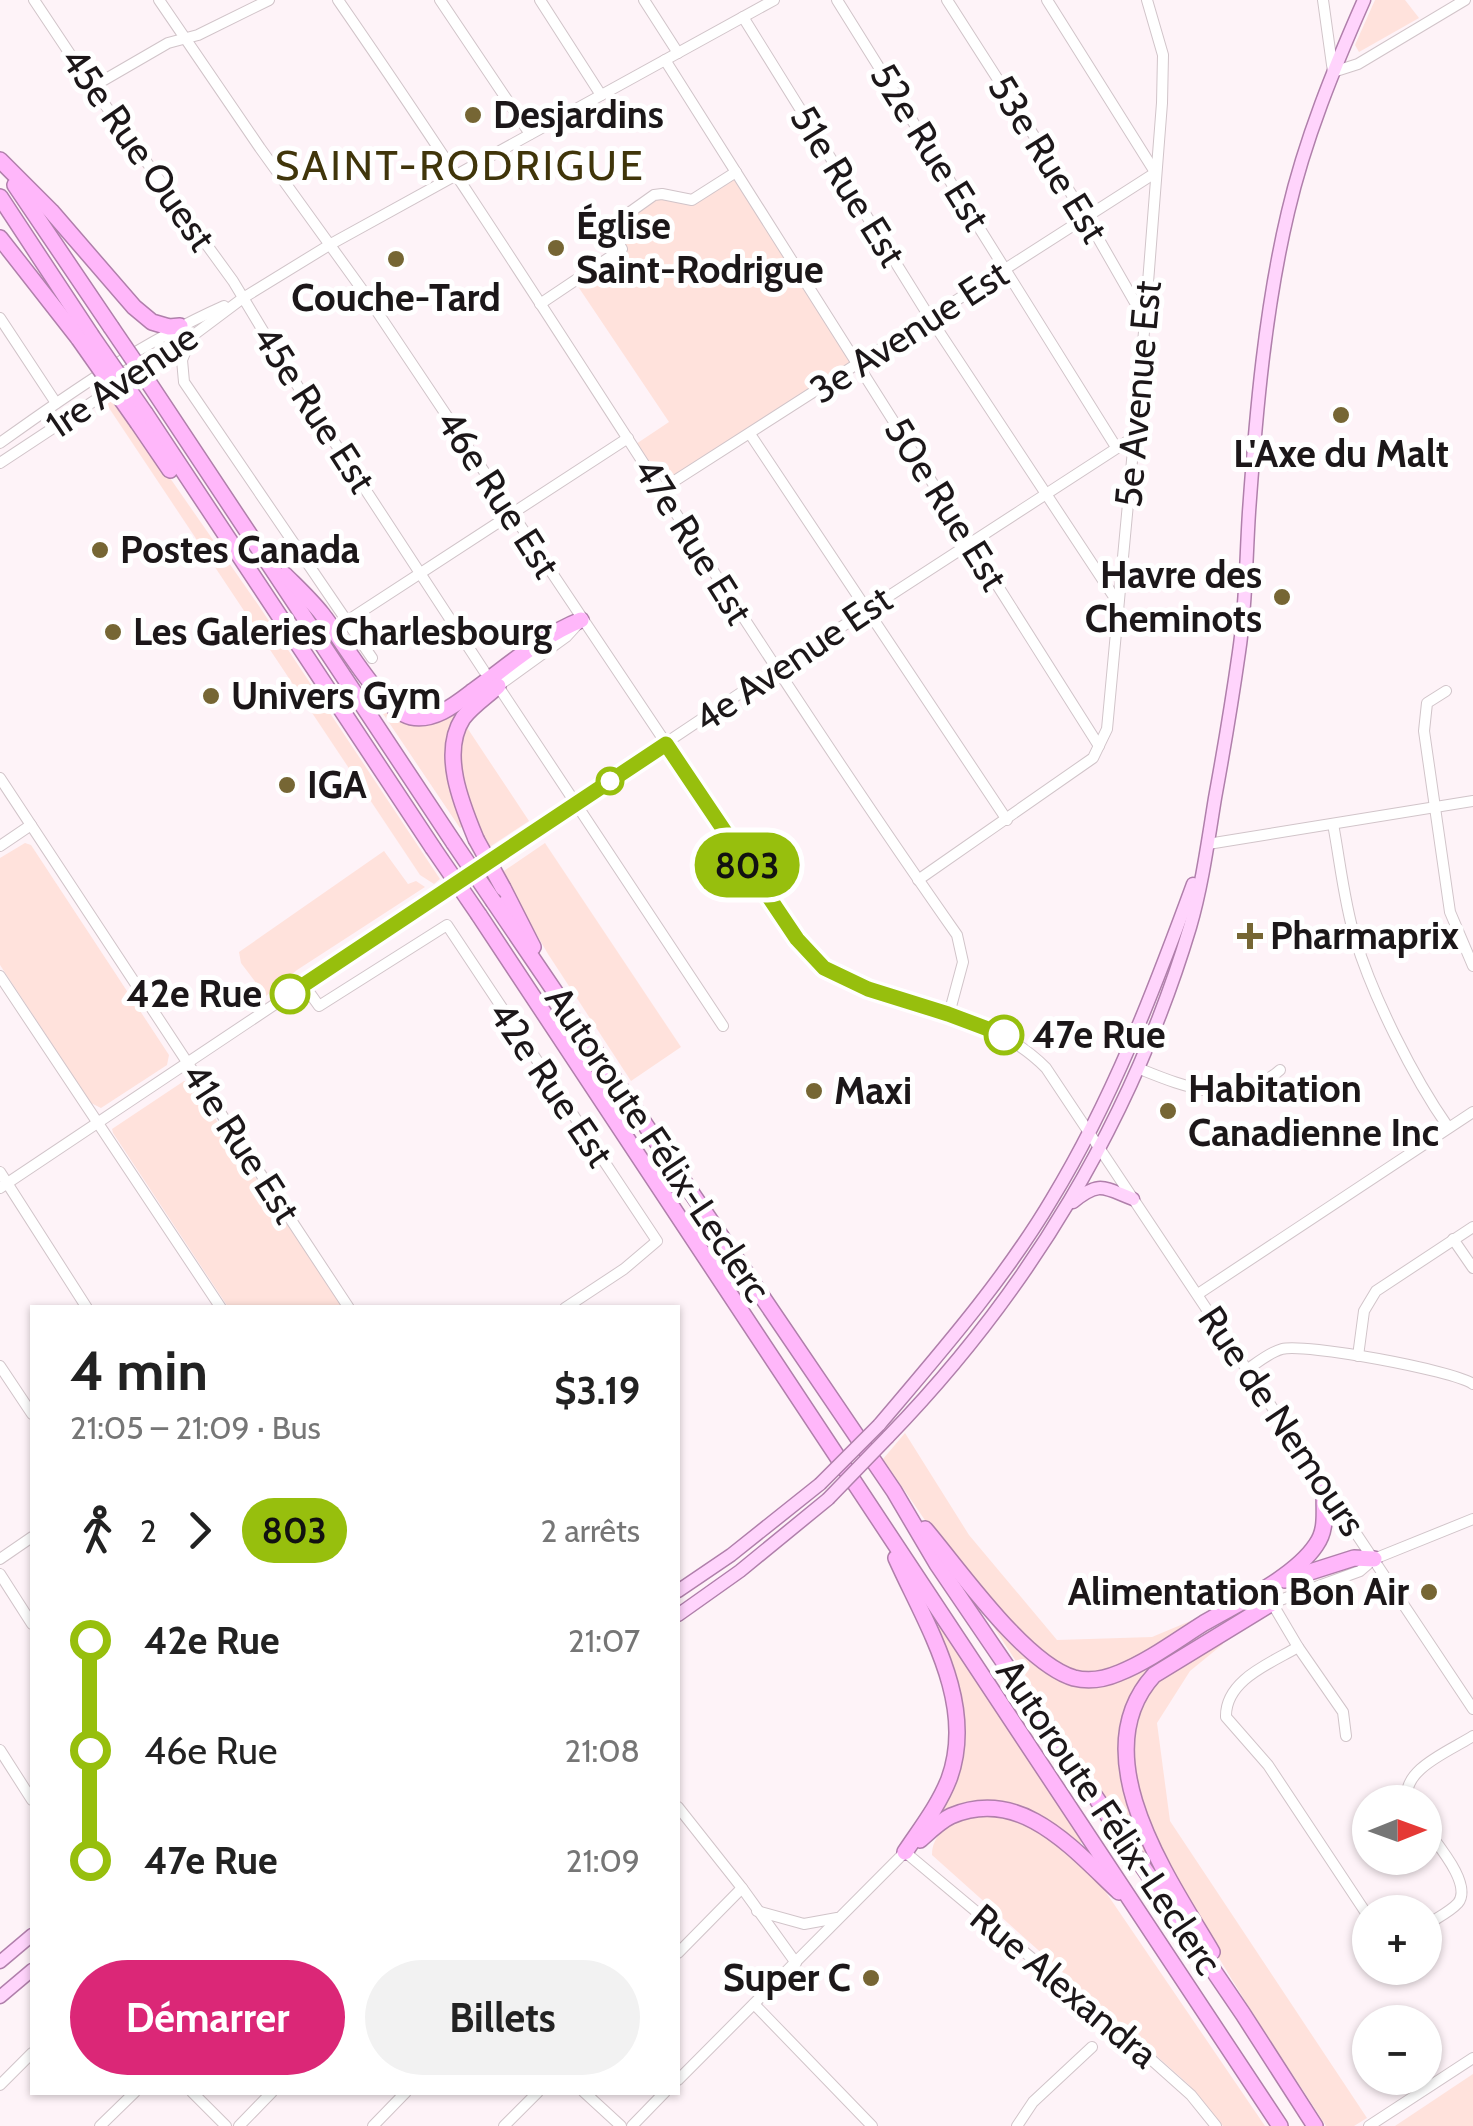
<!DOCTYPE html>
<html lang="fr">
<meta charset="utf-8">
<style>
:root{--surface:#fff;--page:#f2f2f2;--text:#222;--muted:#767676;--accent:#db2777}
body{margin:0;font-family:Cabin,sans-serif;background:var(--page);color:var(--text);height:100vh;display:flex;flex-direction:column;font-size:38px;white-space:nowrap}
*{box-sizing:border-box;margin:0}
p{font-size:32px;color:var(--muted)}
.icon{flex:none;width:55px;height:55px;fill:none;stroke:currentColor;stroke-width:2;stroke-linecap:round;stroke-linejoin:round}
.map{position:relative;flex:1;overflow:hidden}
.drawer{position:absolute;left:30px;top:1305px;width:650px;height:790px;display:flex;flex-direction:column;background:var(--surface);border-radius:0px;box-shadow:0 2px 8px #0004}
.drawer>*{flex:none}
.badge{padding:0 20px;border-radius:32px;font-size:35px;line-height:65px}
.needle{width:65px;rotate:89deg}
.tools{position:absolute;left:1352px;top:1785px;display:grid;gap:20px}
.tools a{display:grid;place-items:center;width:90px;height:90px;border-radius:50%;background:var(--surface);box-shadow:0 2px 8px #0004;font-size:50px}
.map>.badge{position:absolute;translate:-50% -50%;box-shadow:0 0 0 5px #fff}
.legs{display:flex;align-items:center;gap:15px;height:110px;padding:0 40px;font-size:32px}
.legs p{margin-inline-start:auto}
.summary{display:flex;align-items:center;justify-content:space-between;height:170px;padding:0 40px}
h1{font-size:55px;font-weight:700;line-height:75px}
.action{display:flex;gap:20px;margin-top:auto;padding:20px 40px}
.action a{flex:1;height:115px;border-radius:60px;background:var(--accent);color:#fff;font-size:40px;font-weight:700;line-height:115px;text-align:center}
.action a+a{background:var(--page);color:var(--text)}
ul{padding:0 40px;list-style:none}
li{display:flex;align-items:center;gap:35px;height:110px;font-size:38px}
li i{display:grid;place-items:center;width:15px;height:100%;margin:0 12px;background:currentColor}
li i::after{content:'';width:25px;height:25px;margin:-12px;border:8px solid;border-radius:50%;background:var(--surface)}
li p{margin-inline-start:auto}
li:first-child i{background:linear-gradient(#0000 50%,currentColor 0)}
li:last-child i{background:linear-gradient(currentColor 50%,#0000 0)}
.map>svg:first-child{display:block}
</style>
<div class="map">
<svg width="1473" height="2126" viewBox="0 0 1473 2126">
<rect width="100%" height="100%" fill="#fef3f8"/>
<g fill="#ffe2dc">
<polygon points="1375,0 1405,0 1419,18 1359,52 1355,45"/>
<polygon points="736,172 857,364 662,489 633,446 669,422 577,285 622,249 609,227 654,195 692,200"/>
<polygon points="113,396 259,606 440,879 434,884 420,875 105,402"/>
<polygon points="361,681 413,720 473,697 449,734 445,752 465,825 460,828"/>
<path d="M466 726 529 821 488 848C472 811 448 765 466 726Z"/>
<polygon points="25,843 31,845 169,1055 167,1065 101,1108 91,1103 0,965 0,858"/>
<polygon points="545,843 681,1047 631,1081 548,954 501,873"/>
<polygon points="384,851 408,884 416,881 425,887 297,970 266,996 241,963 239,952"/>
<polygon points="184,1081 190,1081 343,1307 228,1307 113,1133 112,1129"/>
<polygon points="905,1433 969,1535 1057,1640 1152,1637 1207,1614 1162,1644 1102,1676 1077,1675 1041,1656 942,1545 883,1459"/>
<polygon points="927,1606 1082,1842 1078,1845 1005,1806 927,1831 961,1751"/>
<polygon points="980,1606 1059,1678 1144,1665 1148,1671 1133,1690 1122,1725 1152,1854 1144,1857"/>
<path d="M1218 1638 1223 1644 1190 1671 1157 1723 1170 1821 1367 2118 1354 2126H1326C1275 2044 1108 1812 1134 1721 1145 1680 1185 1659 1218 1638Z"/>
<path d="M986 1814 1024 1818 1086 1863 1265 2126H1223L1188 2084 932 1855C932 1827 963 1818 986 1814Z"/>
<polygon points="1473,2074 1473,2126 1395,2126"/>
</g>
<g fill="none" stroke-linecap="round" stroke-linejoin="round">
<defs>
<g id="minor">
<polyline points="34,0 92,87 233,281 280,359 484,671"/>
<path d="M159 0 260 148 366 295 797 939 824 968 844 979C912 1007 993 1014 1046 1068L1473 1709"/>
<path d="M338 0C551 308 742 629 957 935L963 962 949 1014"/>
<polyline points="440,0 530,134"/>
<polyline points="540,0 601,95"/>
<polyline points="644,0 678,53"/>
<polyline points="837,0 1116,447"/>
<polyline points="947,0 1086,217 1145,320"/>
<polyline points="1047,0 1155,172"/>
<polyline points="1323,0 1333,72 1358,64 1465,0"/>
<polyline points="743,17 930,318 1118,603"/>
<polyline points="665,60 1099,746"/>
<polyline points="92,87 168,43 198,35 269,0"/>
<polyline points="540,304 622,249 609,227 654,195 662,194 692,200 736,172"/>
<polyline points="0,318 56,403"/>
<polyline points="191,338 182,360 184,382 372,658"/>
<polyline points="750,434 1007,820"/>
<path d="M0 443C71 392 143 342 224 306"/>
<polyline points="0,463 191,337 243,298 331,244 774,0"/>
<polyline points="662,489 1155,173"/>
<polyline points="347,621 628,438"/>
<polyline points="577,625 566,637 498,686 723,1026"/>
<polyline points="1446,691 1427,703 1424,731 1450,912 1473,966"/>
<polyline points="0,778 349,1308"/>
<path d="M1333 824C1340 861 1344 902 1355 938 1373 997 1413 1077 1448 1127"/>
<polyline points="1208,844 1473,801"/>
<polyline points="0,846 31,825"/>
<polyline points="918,880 1093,758 1107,729 1145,321 1162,103 1163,55 1147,0"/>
<polyline points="0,976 221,1308"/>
<polyline points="304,985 319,1006 447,925 657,1241 624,1269 565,1308"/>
<path d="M1140 1069C1187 1088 1237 1108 1280 1070"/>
<polyline points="0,1172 87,1308"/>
<polyline points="0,1188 775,670 1134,437"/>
<polyline points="1453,1239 1473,1268"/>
<polyline points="1198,1294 1473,1112"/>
<polyline points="1358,1356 1364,1311 1376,1291 1473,1227"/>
<polyline points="0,1366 32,1414"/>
<path d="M1248 1369C1258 1362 1270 1352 1282 1349 1305 1343 1452 1370 1473 1384"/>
<polyline points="0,1559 32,1537"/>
<polyline points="0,1574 32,1624"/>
<path d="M1298 1647C1271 1663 1225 1680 1226 1717L1268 1765 1370 1919"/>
<polyline points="1346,1736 1343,1712 1298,1647 1272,1603 1360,1571 1374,1559 1473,1519"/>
<polyline points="0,1750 32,1800"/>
<path d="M1408 1802C1399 1770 1450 1751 1473 1736"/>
<polyline points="678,1807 742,1888 796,1963"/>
<path d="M1425 1827C1436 1843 1473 1884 1458 1903 1450 1912 1435 1919 1425 1926"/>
<polyline points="757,1911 804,1924 837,1918"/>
<polyline points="678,1953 742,1888"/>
<polyline points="754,2004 872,2126"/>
<polyline points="678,2080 905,1852 1126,2037 1191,2095 1216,2126"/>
<polyline points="0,2085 32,2053"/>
<polyline points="192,2092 226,2126"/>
<polyline points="584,2092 621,2126"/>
<polyline points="100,2126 135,2092"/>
<polyline points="239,2126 272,2092"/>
<polyline points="373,2126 406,2092"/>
<polyline points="504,2126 538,2092"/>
<polyline points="632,2126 665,2092"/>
<polyline points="1017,2126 1033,2102 1092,2047"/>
<polyline points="1369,2126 1473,2058"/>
</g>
<g id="major">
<path d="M1073 1202C1100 1180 1104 1188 1133 1199"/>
<path d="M879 1425C940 1353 1004 1280 1052 1199 1112 1100 1153 993 1193 884"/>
<path d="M888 1437C1028 1293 1132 1120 1190 927 1202 886 1208 841 1215 798 1224 749 1232 701 1239 652 1246 606 1246 559 1249 512 1256 413 1265 309 1288 212 1305 139 1334 68 1364 0"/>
<polyline points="678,1591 731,1555 820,1484"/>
<polyline points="678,1615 740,1571 828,1499"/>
<polyline points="0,1962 32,1935"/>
<polyline points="0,1997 32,1970"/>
</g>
<g id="highway">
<polyline points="0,160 51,211 134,307 152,322 169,327 180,326"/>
<polyline points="15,185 111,327"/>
<polyline points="0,197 91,335"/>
<polyline points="0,238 79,339"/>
<polyline points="145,377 454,843"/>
<polyline points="145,413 433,848"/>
<polyline points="138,423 170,470"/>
<path d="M285 575C298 588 311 600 322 614 342 639 381 710 411 717 434 722 456 704 473 691 508 666 541 636 581 620"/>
<path d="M476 839C462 805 440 753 463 718 472 706 487 696 498 686"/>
<polyline points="503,888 533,947"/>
<polyline points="494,902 894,1491 937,1564 1243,2014 1315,2126"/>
<polyline points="479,915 1280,2126"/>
<path d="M925 1529C959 1569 1025 1664 1074 1678 1090 1682 1105 1679 1119 1673 1149 1661 1177 1640 1204 1623 1238 1603 1294 1578 1316 1545 1329 1527 1322 1507 1325 1486"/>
<path d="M896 1558C926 1625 977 1703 949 1779 939 1805 921 1828 905 1852"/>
<polyline points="1285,1580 1354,1558 1374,1559"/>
<path d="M920 1840C929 1832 940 1821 951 1816 1021 1786 1073 1849 1119 1892"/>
<path d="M1212 1952C1169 1879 1081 1755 1154 1675L1272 1603"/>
</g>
</defs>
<use href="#minor" stroke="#d1c4c9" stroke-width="12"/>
<use href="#major" stroke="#b07fab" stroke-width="15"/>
<use href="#highway" stroke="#b07fab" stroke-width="18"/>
<use href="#minor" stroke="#fff" stroke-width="10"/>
<use href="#major" stroke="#ffd4fc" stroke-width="12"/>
<use href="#highway" stroke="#ffb7fa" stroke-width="15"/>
<defs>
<g id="major-bridge">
<polyline points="820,1484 879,1425"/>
<polyline points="828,1499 888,1437"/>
</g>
<g id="highway-bridge">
<polyline points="111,327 145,377"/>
<polyline points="91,335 145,413"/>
<polyline points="79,339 138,423"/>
<polyline points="476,839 503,888"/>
<polyline points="454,843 494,902"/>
<polyline points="433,848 479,915"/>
</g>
</defs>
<use href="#major-bridge" stroke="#b07fab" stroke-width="15" stroke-linecap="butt"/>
<use href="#highway-bridge" stroke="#b07fab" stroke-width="18" stroke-linecap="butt"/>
<use href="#major-bridge" stroke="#ffd4fc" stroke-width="12"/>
<use href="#highway-bridge" stroke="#ffb7fa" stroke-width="15"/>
</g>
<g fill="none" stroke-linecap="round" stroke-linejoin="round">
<defs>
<polyline id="line-1" points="290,994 666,744 797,939 824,968 868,989 948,1014 1004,1035"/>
</defs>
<use href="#line-1" stroke="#fff" stroke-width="22"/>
<use href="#line-1" stroke="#97bf0d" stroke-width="15"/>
</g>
<g fill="#766634" stroke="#fff" stroke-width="4">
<circle cx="473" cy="115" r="10"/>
<circle cx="556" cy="248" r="10"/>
<circle cx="396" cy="259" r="10"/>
<circle cx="1341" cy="415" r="10"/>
<circle cx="100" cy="550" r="10"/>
<circle cx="1282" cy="597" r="10"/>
<circle cx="113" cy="632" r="10"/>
<circle cx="211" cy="696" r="10"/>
<circle cx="287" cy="785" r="10"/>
<path d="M1245 921h10v10h10v10h-10v10h-10v-10h-10v-10h10z"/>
<circle cx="814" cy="1091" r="10"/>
<circle cx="1168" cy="1111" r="10"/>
<circle cx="1429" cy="1592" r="10"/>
<circle cx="871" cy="1978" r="10"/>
</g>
<g fill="#fff" stroke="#97bf0d" stroke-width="5">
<circle cx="610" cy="781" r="12"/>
<circle cx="290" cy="994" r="18"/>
<circle cx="1004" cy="1035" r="18"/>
</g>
<g text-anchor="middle" stroke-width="10" stroke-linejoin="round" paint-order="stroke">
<g font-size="38" font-weight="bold" fill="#1c1719" stroke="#fff" text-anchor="start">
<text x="493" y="128">Desjardins</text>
<text x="576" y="239">Église<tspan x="576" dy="44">Saint-Rodrigue</tspan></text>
<text x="396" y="311" text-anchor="middle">Couche-Tard</text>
<text x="1341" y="467" text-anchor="middle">L'Axe du Malt</text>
<text x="120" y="563">Postes Canada</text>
<text x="1262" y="588" text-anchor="end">Havre des<tspan x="1262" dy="44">Cheminots</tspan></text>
<text x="133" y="645">Les Galeries Charlesbourg</text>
<text x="231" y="709">Univers Gym</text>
<text x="307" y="798">IGA</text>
<text x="1270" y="949">Pharmaprix</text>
<text x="1188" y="1102">Habitation<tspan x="1188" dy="44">Canadienne Inc</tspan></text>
<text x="834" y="1104">Maxi</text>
<text x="1409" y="1605" text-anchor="end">Alimentation Bon Air</text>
<text x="851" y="1991" text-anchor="end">Super C</text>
</g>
<g font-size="38" fill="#1c1719" stroke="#fff">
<text transform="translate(930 147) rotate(58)" y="13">52e Rue Est</text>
<text transform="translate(138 149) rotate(55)" y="13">45e Rue Ouest</text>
<text transform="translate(1048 159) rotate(58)" y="13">53e Rue Est</text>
<text transform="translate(848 186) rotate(58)" y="13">51e Rue Est</text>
<text transform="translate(909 332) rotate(-33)" y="13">3e Avenue Est</text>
<text transform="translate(122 381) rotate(-34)" y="13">1re Avenue</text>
<text transform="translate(1138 394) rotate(-85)" y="13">5e Avenue Est</text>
<text transform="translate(314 409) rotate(57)" y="13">45e Rue Est</text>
<text transform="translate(498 494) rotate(57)" y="13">46e Rue Est</text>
<text transform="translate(946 504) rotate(58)" y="13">50e Rue Est</text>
<text transform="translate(693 541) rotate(58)" y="13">47e Rue Est</text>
<text transform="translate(793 659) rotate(-34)" y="13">4e Avenue Est</text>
<text transform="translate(551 1084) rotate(56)" y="13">42e Rue Est</text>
<text transform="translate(241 1143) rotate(57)" y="13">41e Rue Est</text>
<text transform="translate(658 1144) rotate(56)" y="13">Autoroute Félix-Leclerc</text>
<text transform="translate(1282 1421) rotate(56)" y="13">Rue de Nemours</text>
<text transform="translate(1109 1817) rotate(56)" y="13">Autoroute Félix-Leclerc</text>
<text transform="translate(1064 1986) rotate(40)" y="13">Rue Alexandra</text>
</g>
<g font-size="38" font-weight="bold" fill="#1c1719" stroke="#fff" text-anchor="end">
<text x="262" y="1007">42e Rue</text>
<text x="1032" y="1048" text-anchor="start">47e Rue</text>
</g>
<g font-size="42" letter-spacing="2.5" fill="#40350a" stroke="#fff">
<text x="460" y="180">SAINT-RODRIGUE</text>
</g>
</g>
</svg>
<div class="tools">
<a><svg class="needle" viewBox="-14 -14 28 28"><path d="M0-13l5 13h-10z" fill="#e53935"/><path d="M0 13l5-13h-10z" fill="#767676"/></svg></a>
<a>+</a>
<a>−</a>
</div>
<b class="badge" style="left:747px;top:865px;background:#97bf0d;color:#111">803</b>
<section class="drawer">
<div class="summary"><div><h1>4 min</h1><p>21:05 – 21:09 · Bus</p></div><b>$3.19</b></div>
<div class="legs"><svg class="icon" aria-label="walk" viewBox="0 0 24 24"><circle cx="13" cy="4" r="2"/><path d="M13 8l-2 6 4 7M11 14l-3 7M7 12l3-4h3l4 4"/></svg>2<svg class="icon" aria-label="forward" viewBox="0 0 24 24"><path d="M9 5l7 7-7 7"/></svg><b class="badge" style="background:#97bf0d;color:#111">803</b><p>2 arrêts</p></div>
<ul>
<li><i style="color:#97bf0d"></i><b>42e Rue</b><p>21:07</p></li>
<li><i style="color:#97bf0d"></i><span>46e Rue</span><p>21:08</p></li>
<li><i style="color:#97bf0d"></i><b>47e Rue</b><p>21:09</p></li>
</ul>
<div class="action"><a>Démarrer</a><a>Billets</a></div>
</section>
</div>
